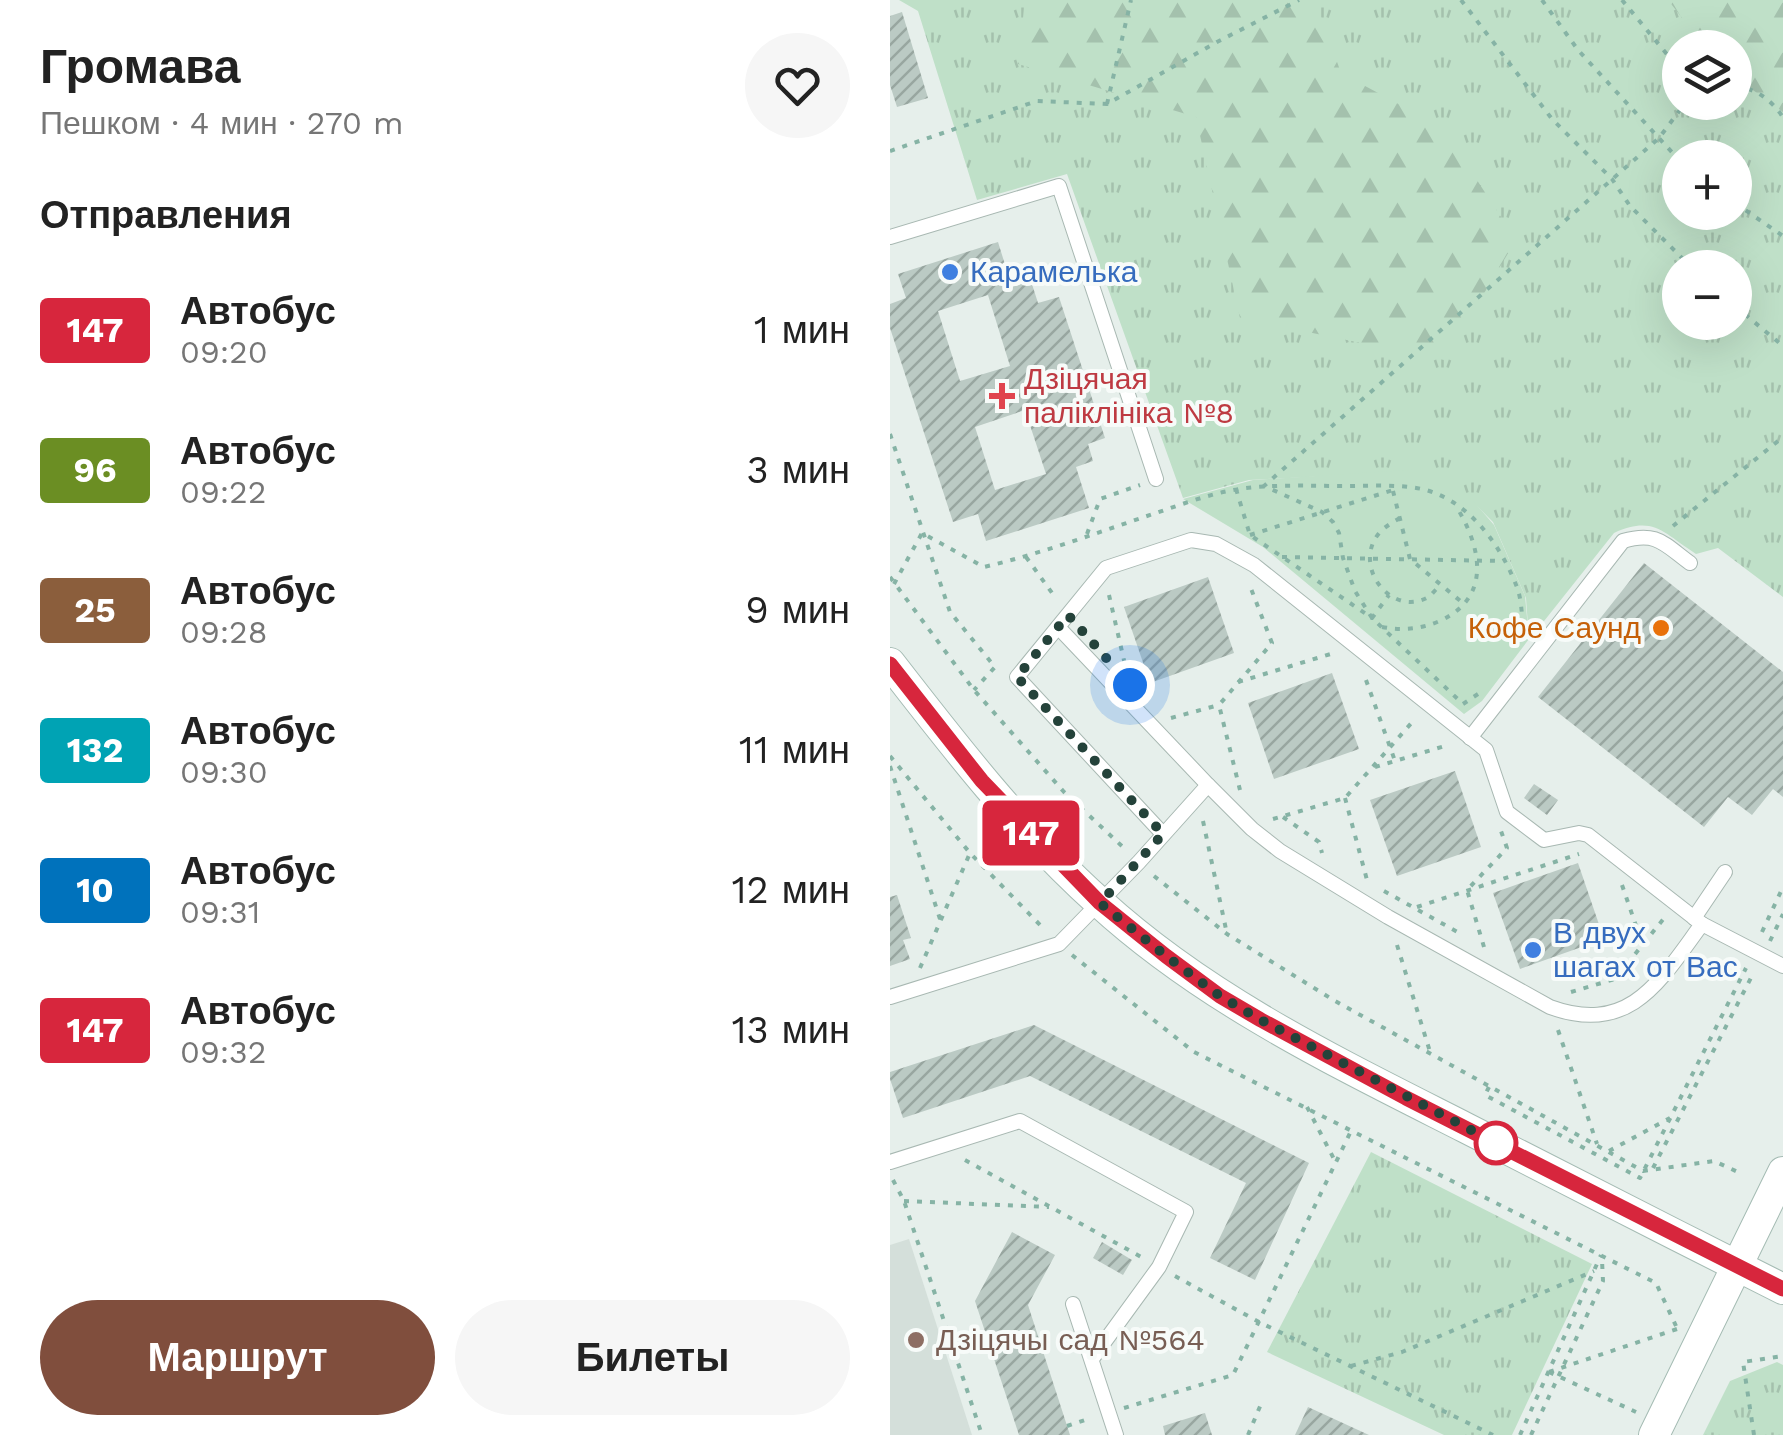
<!DOCTYPE html>
<html lang="ru">
<meta charset="utf-8">
<style>
:root{--surface:#fff;--page:#f6f6f6;--text:#222;--muted:#767676;--accent:#804e3d}
body{margin:0;font-family:"Work Sans",sans-serif;background:var(--page);color:var(--text);height:100vh;display:flex;flex-direction:column;font-size:38px;white-space:nowrap}
*{box-sizing:border-box;margin:0}
p{font-size:32px;color:var(--muted)}
.icon{flex:none;width:55px;height:55px;fill:none;stroke:currentColor;stroke-width:2;stroke-linecap:round;stroke-linejoin:round}
.map{position:relative;flex:1;overflow:hidden}
.drawer{display:flex;flex-direction:column;background:var(--surface);width:890px}
.drawer>*{flex:none}
.badge{padding:0 20px;border-radius:8px;font-size:35px;line-height:65px}
.buttons{position:absolute;left:772px;top:30px;display:grid;gap:20px}
.buttons a{display:grid;place-items:center;width:90px;height:90px;border-radius:50%;background:var(--surface);box-shadow:0 10px 40px #0002;font-size:50px}
.you{position:absolute;width:50px;height:50px;margin:-25px;border:8px solid #fff;border-radius:50%;background:#1a73e8;box-shadow:0 0 0 15px #1a73e833}
.map>.badge{position:absolute;translate:-50% -50%;box-shadow:0 0 0 5px #fff}
h2{padding:0 40px;font-size:38px;line-height:90px}
.round{display:grid;place-items:center;flex:none;width:105px;height:105px;border-radius:52px;background:var(--page)}
.overview{display:flex;align-items:center;justify-content:space-between;height:170px;padding:0 40px}
h1{font-size:48px;font-weight:700;line-height:75px}
.primary-button{display:flex;gap:20px;margin-top:auto;padding:20px 40px}
.primary-button a{flex:1;height:115px;border-radius:60px;background:var(--accent);color:#fff;font-size:40px;font-weight:700;line-height:115px;text-align:center}
.primary-button a+a{background:var(--page);color:var(--text)}
ul{padding:0;list-style:none}
li{display:flex;align-items:center;gap:30px;height:140px;padding:0 40px}
li div{flex:1}
li b{display:block;font-size:38px}
li em{font-style:normal}
li .badge{min-width:110px;font-weight:700;text-align:center}
main{display:flex;flex:1;min-height:0}
.map>svg:first-child{display:block}
</style>
<main>
<section class="drawer">
<div class="overview"><div><h1>Громава</h1><p>Пешком · 4 мин · 270 m</p></div><a class="round"><svg class="icon" aria-label="heart" viewBox="0 0 24 24"><path d="M12 20l-8-8c-3-5 5-10 8-4 3-6 11-1 8 4z"/></svg></a></div>
<h2>Отправления</h2>
<ul>
<li><span class="badge" style="background:#d7263d;color:#fff">147</span><div><b>Автобус</b><p>09:20</p></div><em>1 мин</em></li>
<li><span class="badge" style="background:#6b8e23;color:#fff">96</span><div><b>Автобус</b><p>09:22</p></div><em>3 мин</em></li>
<li><span class="badge" style="background:#8b5e3c;color:#fff">25</span><div><b>Автобус</b><p>09:28</p></div><em>9 мин</em></li>
<li><span class="badge" style="background:#00a3b4;color:#fff">132</span><div><b>Автобус</b><p>09:30</p></div><em>11 мин</em></li>
<li><span class="badge" style="background:#0072bc;color:#fff">10</span><div><b>Автобус</b><p>09:31</p></div><em>12 мин</em></li>
<li><span class="badge" style="background:#d7263d;color:#fff">147</span><div><b>Автобус</b><p>09:32</p></div><em>13 мин</em></li>
</ul>
<div class="primary-button"><a>Маршрут</a><a>Билеты</a></div>
</section>
<div class="map">
<svg width="893" height="1435" viewBox="0 0 893 1435">
<defs>
<pattern id="grass-tufts" width="24" height="20" patternUnits="userSpaceOnUse" patternTransform="scale(2.5)"><rect width="24" height="20" fill="#bfe0c8"/><path d="M3 7l-1-3M5 7V3M7 7l1-3M15 17l-1-3M17 17v-4M19 17l1-3" fill="none" stroke="#a4c1ad"/></pattern>
<pattern id="forest-firs" width="22" height="20" patternUnits="userSpaceOnUse" patternTransform="scale(2.5)"><rect width="22" height="20" fill="#bfe0c8"/><path d="M5 1l3.5 6h-7zM16 11l3.5 6h-7z" fill="#a4c1ad"/></pattern>
<pattern id="building-hatch" width="6" height="6" patternUnits="userSpaceOnUse" patternTransform="scale(2.5)"><rect width="6" height="6" fill="#bbcac4"/><path d="M-1 1l2-2M0 6l6-6M5 7l2-2" fill="none" stroke="#98a6a0"/></pattern>
</defs>
<rect width="100%" height="100%" fill="#e6efeb"/>
<polygon fill="#d4dfda" points="19,1239 82,1435 0,1435 0,1245"/>
<g fill="url(#grass-tufts)" fill-rule="evenodd">
<path d="M9 0H893V597L828 548 806 554C773 533 764 515 724 533L639 640 636 598 603 522 571 490 534 471 359 480 293 498 177 174 87 200 28 11ZM790 48H845V102H790ZM790 158H845V212H790ZM790 268H845V322H790Z"/>
<polygon points="481,1152 702,1264 622,1435 554,1435 377,1352"/>
<polygon points="887,1362 893,1365 893,1435 813,1435 840,1381"/>
</g>
<g fill="url(#forest-firs)">
<polygon points="135,0 425,0 451,73 553,128 626,240 554,360 350,318 306,117 128,64"/>
<polygon points="778,0 893,0 893,112 845,77 845,48 815,47"/>
</g>
<polygon fill="#bfe0c8" points="533,469 573,489 604,525 635,596 639,639 592,701 574,714 373,547 293,499 363,480"/>
<g fill="url(#building-hatch)" fill-rule="evenodd">
<polygon points="12,12 38,98 7,107 0,85 0,16"/>
<path d="M108 242 122 287 141 281 148 303 169 297 215 438 198 444 203 461 186 467 199 508 96 541 88 514 63 522 0 328V304L16 298 8 274ZM98 295 120 366 70 381 48 311ZM135 410 156 474 105 490 85 427Z"/>
<polygon points="754,563 893,672 893,797 883,789 862,815 838,797 814,827 648,697"/>
<polygon points="318,577 344,653 260,683 234,607"/>
<polygon points="442,673 469,749 384,779 358,703"/>
<polygon points="565,771 591,847 507,876 480,800"/>
<polygon points="644,784 668,800 657,815 634,798"/>
<polygon points="688,863 714,939 630,969 603,893"/>
<polygon points="7,895 21,938 13,940 20,959 0,966 0,897"/>
<polygon points="144,1025 419,1163 365,1280 320,1258 356,1183 140,1076 13,1118 0,1079 0,1072"/>
<polygon points="122,1232 165,1255 138,1305 180,1435 129,1435 85,1301"/>
<polygon points="212,1242 242,1260 233,1275 203,1258"/>
<polygon points="418,1407 479,1435 405,1435"/>
<polygon points="315,1413 322,1435 275,1435 273,1426"/>
</g>
<g fill="none" stroke-linecap="round" stroke-linejoin="round">
<defs>
<g id="service">
<polyline points="0,237 169,186 266,479"/>
<path d="M168 627 318 785 362 829 390 851 498 917 660 1007C740 1036 770 981 812 924"/>
<path d="M580 738 733 541C767 531 774 544 800 563"/>
<polyline points="273,834 127,677 216,568 301,540 326,544 364,565 596,750 617,812 654,840 689,833 698,835 812,924 893,966"/>
<polyline points="804,918 835,872"/>
<polyline points="0,997 169,944 249,862 318,785"/>
<polyline points="0,1162 130,1121 296,1212 269,1267 202,1359"/>
<polyline points="183,1304 226,1435"/>
</g>
<g id="secondary">
<path d="M0 663C65 747 130 831 209 902 316 1000 448 1063 576 1128 682 1182 787 1236 893 1289"/>
<polyline points="764,1435 893,1172"/>
</g>
</defs>
<use href="#service" stroke="#a8b8b2" stroke-width="16"/>
<use href="#secondary" stroke="#a4bbb3" stroke-width="32"/>
<g stroke="#86b3a5" stroke-width="4" stroke-dasharray="5 8" stroke-linecap="butt">
<polyline points="571,0 662,119 722,179 740,206 802,268"/>
<polyline points="652,0 688,50 790,161"/>
<polyline points="732,0 790,70"/>
<path d="M845 86C867 89 880 99 893 117"/>
<polyline points="217,104 241,0"/>
<polyline points="0,151 147,101 217,104 327,42 409,0"/>
<polyline points="845,203 893,236"/>
<polyline points="845,306 893,346"/>
<polyline points="0,434 60,612 105,667 84,690"/>
<polyline points="346,489 360,535 482,618 499,595"/>
<polyline points="503,491 520,559 574,604"/>
<path d="M510 518C503 522 496 526 490 532 460 566 503 620 540 596 541 595 550 585 551 584"/>
<polyline points="783,526 893,437"/>
<polyline points="197,534 210,499 250,485"/>
<polyline points="360,535 503,490"/>
<polyline points="136,557 165,597"/>
<polyline points="392,557 612,561"/>
<polyline points="0,577 84,690 174,792 235,849"/>
<path d="M4 584 32 533 94 567C149 554 201 535 254 517 285 507 317 494 349 489 384 484 420 486 456 486 481 486 507 484 532 489 579 500 612 546 628 590 632 603 632 621 634 635L630 639"/>
<polyline points="219,595 236,669"/>
<path d="M492 627C513 631 532 629 552 620 603 595 590 545 566 506"/>
<polyline points="476,680 505,761"/>
<polyline points="348,682 444,653"/>
<polyline points="588,694 573,704 482,618 465,591 453,558 449,533 443,522 432,512 374,486 769,138 796,102"/>
<polyline points="281,718 329,705"/>
<polyline points="0,756 80,853 153,928"/>
<polyline points="0,766 51,922"/>
<polyline points="485,767 558,745"/>
<polyline points="350,790 329,705 382,643 360,586"/>
<polyline points="455,798 477,880"/>
<polyline points="393,817 429,842 432,853"/>
<polyline points="383,819 455,798 525,719"/>
<polyline points="313,821 337,934"/>
<polyline points="264,876 337,934 445,1001 753,1171 824,1161 850,1173"/>
<polyline points="732,885 753,946"/>
<polyline points="494,891 573,935"/>
<polyline points="527,907 689,854"/>
<polyline points="872,932 893,887"/>
<polyline points="880,941 893,914"/>
<polyline points="507,945 541,1055"/>
<polyline points="594,947 577,890 617,848 611,831"/>
<polyline points="182,955 304,1052 766,1283 786,1326"/>
<polyline points="30,968 80,853"/>
<polyline points="681,992 725,979 775,917"/>
<polyline points="668,1030 707,1144"/>
<polyline points="599,1087 595,1095 750,1178 856,968"/>
<polyline points="417,1107 445,1161"/>
<polyline points="719,1151 780,1118"/>
<polyline points="75,1160 255,1259"/>
<polyline points="763,1168 864,972"/>
<polyline points="3,1180 14,1201 92,1435"/>
<polyline points="14,1201 159,1207"/>
<polyline points="285,1276 369,1322 603,1435"/>
<polyline points="461,1366 512,1352 704,1271"/>
<polyline points="659,1372 787,1329"/>
<polyline points="659,1372 746,1412"/>
<polyline points="234,1408 343,1375 461,1131"/>
<polyline points="177,1426 201,1418"/>
<polyline points="358,1435 371,1404"/>
<polyline points="630,1435 711,1255"/>
<polyline points="641,1435 713,1281 712,1260"/>
<polyline points="864,1435 853,1362 893,1356"/>
</g>
<use href="#service" stroke="#fff" stroke-width="14"/>
<use href="#secondary" stroke="#fff" stroke-width="30"/>
</g>
<g fill="none" stroke-linecap="round" stroke-linejoin="round">
<defs>
<polyline id="line" points="0,664 92,781 210,903 276,956 330,996 371,1020 516,1098 893,1289"/>
</defs>
<use href="#line" stroke="#fff" stroke-width="22"/>
<use href="#line" stroke="#d7263d" stroke-width="15"/>
<polyline stroke="#24423a" stroke-width="10" stroke-dasharray="0 18" points="240,685 178,615 127,677 273,834 210,903 276,956 330,996 371,1020 606,1143"/>
</g>
<g fill="#3f7fe0" stroke="#f7fbf9" stroke-width="4">
<circle cx="60" cy="272" r="10"/>
<circle cx="643" cy="950" r="10"/>
</g>
<path fill="#e0444e" stroke="#f7fbf9" stroke-width="4" d="M107 381h10v10h10v10h-10v10h-10v-10h-10v-10h10z"/>
<circle fill="#e8710a" stroke="#f7fbf9" stroke-width="4" cx="771" cy="628" r="10"/>
<circle fill="#fff" stroke="#d7263d" stroke-width="5" cx="606" cy="1143" r="20"/>
<circle fill="#8d6e63" stroke="#f7fbf9" stroke-width="4" cx="26" cy="1340" r="10"/>
<g text-anchor="middle" stroke-width="8" stroke-linejoin="round" paint-order="stroke">
<g font-size="30" fill="#366cbe" stroke="#f7fbf9" text-anchor="start">
<text x="80" y="282">Карамелька</text>
<text x="663" y="943">В двух<tspan x="663" dy="34">шагах от Вас</tspan></text>
</g>
<g font-size="30" fill="#be3a42" stroke="#f7fbf9" text-anchor="start">
<text x="134" y="389">Дзіцячая<tspan x="134" dy="34">паліклініка №8</tspan></text>
</g>
<g font-size="30" fill="#c56008" stroke="#f7fbf9" text-anchor="end">
<text x="751" y="638">Кофе Саунд</text>
</g>
<g font-size="30" fill="#785e54" stroke="#f7fbf9" text-anchor="start">
<text x="46" y="1350">Дзіцячы сад №564</text>
</g>
</g>
</svg>
<div class="buttons">
<a><svg class="icon" aria-label="layers" viewBox="0 0 24 24"><path d="M12 4l9 5-9 5-9-5zM3 14l9 5 9-5"/></svg></a>
<a>+</a>
<a>−</a>
</div>
<div class="you" style="left:240px;top:685px"></div>
<b class="badge" style="left:141px;top:833px;background:#d7263d;color:#fff">147</b>
</div>
</main>
